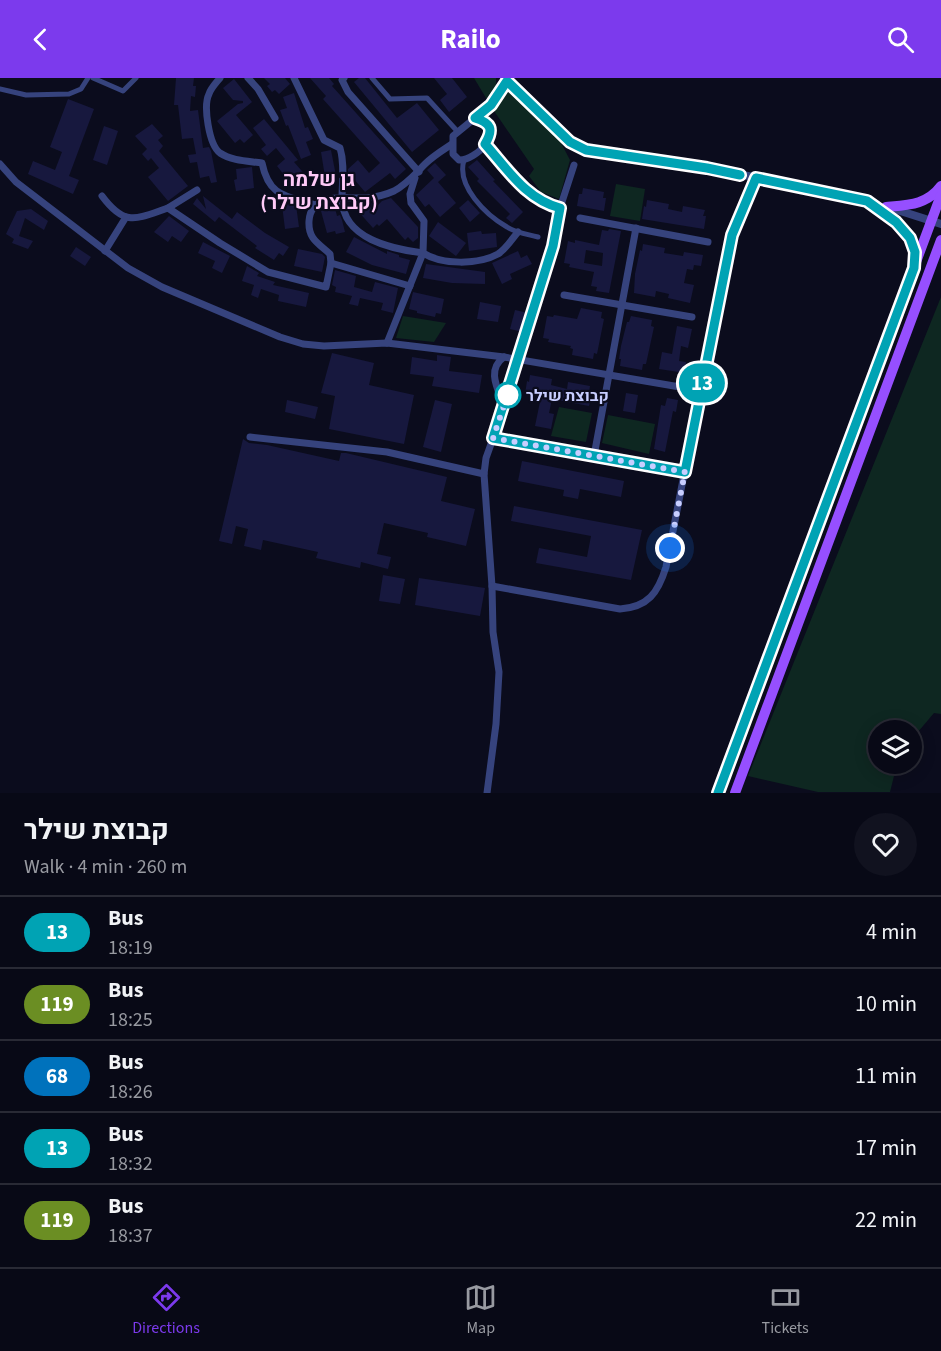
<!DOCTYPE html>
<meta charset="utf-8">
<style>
:root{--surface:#080916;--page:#11121f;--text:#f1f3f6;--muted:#989aa1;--line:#292a35;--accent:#7c3aed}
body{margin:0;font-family:"Source Sans 3",Heebo,sans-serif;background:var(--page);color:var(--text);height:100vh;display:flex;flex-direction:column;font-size:22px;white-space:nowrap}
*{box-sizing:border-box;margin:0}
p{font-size:20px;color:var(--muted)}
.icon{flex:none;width:33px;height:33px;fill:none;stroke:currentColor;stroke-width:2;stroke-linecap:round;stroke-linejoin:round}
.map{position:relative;height:715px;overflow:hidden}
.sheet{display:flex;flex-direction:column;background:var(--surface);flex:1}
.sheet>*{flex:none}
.badge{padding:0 12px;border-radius:20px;font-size:21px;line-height:39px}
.fabs{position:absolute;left:868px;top:642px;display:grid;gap:12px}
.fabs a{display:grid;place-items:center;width:54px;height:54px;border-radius:50%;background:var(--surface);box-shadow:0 3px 15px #0003,0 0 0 2px var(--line);font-size:30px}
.you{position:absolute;width:30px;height:30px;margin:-15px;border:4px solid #fff;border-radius:50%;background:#1a73e8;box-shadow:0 0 0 9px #1a73e833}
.map>.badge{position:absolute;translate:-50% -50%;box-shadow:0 0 0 3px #fff}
.round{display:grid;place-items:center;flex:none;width:63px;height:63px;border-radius:32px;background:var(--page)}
.overview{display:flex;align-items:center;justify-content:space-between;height:102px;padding:0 24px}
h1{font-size:28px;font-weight:700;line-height:45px}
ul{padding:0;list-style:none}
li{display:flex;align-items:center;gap:18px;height:72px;padding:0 24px;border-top:2px solid var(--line)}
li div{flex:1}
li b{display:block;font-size:22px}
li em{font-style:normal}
li .badge{min-width:66px;font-weight:700;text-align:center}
header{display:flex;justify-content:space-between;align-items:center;height:78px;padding:0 24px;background:var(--accent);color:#fff;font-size:27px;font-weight:700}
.dock{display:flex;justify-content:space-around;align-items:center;height:84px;border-top:2px solid var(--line);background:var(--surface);font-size:16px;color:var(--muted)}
.dock a{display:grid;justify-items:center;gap:3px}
.dock .on{color:var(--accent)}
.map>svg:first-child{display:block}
</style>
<header><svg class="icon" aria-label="back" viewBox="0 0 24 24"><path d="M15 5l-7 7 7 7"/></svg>Railo<svg class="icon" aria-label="search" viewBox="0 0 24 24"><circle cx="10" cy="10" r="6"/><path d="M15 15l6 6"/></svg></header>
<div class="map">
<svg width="941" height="715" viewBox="0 0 941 715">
<rect width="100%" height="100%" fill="#0b0c1d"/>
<g fill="#0e2721">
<polygon points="474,0 496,0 496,8 491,19 486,20"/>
<polygon points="506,9 560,63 570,82 559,121 541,114 529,98 534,91 492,30"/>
<polygon points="616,106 645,111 640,143 610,138"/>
<polygon points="941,219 941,636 934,635 912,661 912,652 879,652 879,686 897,686 890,714 818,714 748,698"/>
<polygon points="403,238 446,245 434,264 396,260"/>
<polygon points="559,329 592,335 586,364 551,358"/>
<polygon points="608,337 655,346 649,376 602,365"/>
</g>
<g fill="#17183e" fill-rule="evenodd">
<polygon points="176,0 194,0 193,8 196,8 195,19 191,18 190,33 198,32 203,70 209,69 211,73 217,104 211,105 209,98 200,100 197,84 190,85 188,77 196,76 193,60 182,61 178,27 174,27"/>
<polygon points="264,0 285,0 290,6 279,16 275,12 272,14 267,8 270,6"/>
<polygon points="310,0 329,0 334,6 332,8 406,91 395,101 390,95 365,114 348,94 348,91 358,82 369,95 380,85 323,21 326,18"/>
<polygon points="359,0 365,0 397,40 417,25 439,52 412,74 354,4"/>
<polygon points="434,0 452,0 467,19 449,34 440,22 447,16"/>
<polygon points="234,1 252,24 236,37 253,57 244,65 240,61 235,65 217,43 238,26 243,25 243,23 233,22 223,10"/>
<polygon points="294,15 305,50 308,49 313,61 306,64 311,77 301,81 288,47 286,48 280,32 287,30 283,19"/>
<polygon points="68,21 94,31 69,98 79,102 73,116 28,96 33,83 55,92 62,74 50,69"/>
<polygon points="264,41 298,82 294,84 308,100 295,111 277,88 285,81 276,70 267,78 261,71 266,67 253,50"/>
<polygon points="152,46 163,58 158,62 163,68 159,73 188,108 168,123 148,99 159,90 151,80 148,83 142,76 147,71 135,58"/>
<polygon points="104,48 118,53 107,87 93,82"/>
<polygon points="331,72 337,103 326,105 321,74"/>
<polygon points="477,82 495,102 493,103 523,134 512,145 506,140 510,136 477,103 479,101 468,89"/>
<polygon points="435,85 446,97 438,104 456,125 440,139 429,126 425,129 416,117 434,100 427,92"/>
<polygon points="252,89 254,110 236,113 234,102 237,101 236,91"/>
<polygon points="583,110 604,114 603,120 606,120 604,133 577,128 579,116 582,116"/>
<polygon points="203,118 232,141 237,134 265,155 289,169 283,178 279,175 274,182 255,170 257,168 219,139 215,144 193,126 197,120 206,131"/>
<polygon points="391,120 418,149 418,160 413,164 408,159 405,162 387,141 379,148 377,146 373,150 357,132 364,126 372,125 376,129 382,123"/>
<polygon points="468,122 480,135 470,144 459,130"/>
<polygon points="647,122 669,126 668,131 682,134 683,128 705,132 703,138 706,138 704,151 642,141 644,128 646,129"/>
<polygon points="291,126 296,127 299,149 285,151 282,127"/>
<polygon points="334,126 337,138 340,137 342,142 345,154 336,156 335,153 327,155 321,133 327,132 326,128"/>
<polygon points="31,131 48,143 44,152 25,140 19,158 33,163 28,171 12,165 14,161 6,156 17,133"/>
<polygon points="169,138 189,153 181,164 172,158 168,164 154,154"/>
<polygon points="438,144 466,165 456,178 429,158"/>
<path d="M609 151 621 153 609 215 596 213 597 209 591 208 594 194 569 189 570 186 564 185 568 163 575 165V162L599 167 602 152 608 153ZM586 172 603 175 602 188 584 185Z"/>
<polygon points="481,153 482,156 496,155 497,169 469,173 467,155"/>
<polygon points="354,159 387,176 387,173 399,177 399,179 410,182 406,196 372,187 346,174"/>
<polygon points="203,164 230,178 222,195 212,190 215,183 198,175"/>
<polygon points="643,166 665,170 664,175 683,178 684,174 703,177 701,188 694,187 693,192 687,191 684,205 694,207 690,225 668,220 669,216 656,213 655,219 634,215 635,196 640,172 642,173"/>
<polygon points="76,169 91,179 85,188 70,178"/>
<polygon points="298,171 322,176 325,179 322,194 294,188"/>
<polygon points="518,173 521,180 527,177 532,186 510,196 512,201 502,206 492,185"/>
<polygon points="426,186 485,194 485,206 452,205 423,200"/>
<polygon points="247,188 259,195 257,198 275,204 273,207 309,215 306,229 278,223 279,217 261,211 258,220 251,217 254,207 242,203"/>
<polygon points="335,192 356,198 354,209 372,214 375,204 398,210 393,235 381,232 383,225 360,220 358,228 349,226 352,218 335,214 336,209 332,207"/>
<polygon points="413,214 444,221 441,236 436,235 435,239 417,235 417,233 409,231"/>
<polygon points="480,224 501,228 498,244 477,241"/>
<polygon points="581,230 602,234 601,240 604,241 597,276 594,275 593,281 572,277 573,271 570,270 571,268 548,264 549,261 543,260 547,238 553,239 554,237 577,241"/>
<polygon points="515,232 528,235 523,254 510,251"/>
<polygon points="631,238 652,242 651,248 654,249 646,286 643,286 642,292 620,288 621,281 619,281 621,268 627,244 629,244"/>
<polygon points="677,248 692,251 688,270 681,268 679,283 686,284 685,295 659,291 662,274 672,276"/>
<polygon points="332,275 374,285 369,307 414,317 404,366 329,351 335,318 321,315"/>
<polygon points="437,277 451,279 449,293 482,297 479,315 432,308 434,299 410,296 412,279 437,283"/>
<polygon points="530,297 552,301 551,307 567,311 568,304 590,308 589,314 592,315 589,328 552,321 549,335 554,336 551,351 535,348 541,319 525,316 527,303 529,304"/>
<polygon points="626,315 638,317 635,335 623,333"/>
<polygon points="667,320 678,322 676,334 673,333 665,374 654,371 661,327 665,328"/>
<polygon points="287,322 318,329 315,341 285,334"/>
<polygon points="435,322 452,326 441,374 423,369"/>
<polygon points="243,361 249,365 267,367 339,383 341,375 346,375 447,399 441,423 475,431 466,468 427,459 428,455 384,445 377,476 391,479 388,491 361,484 360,490 316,480 318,474 263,462 261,472 244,468 248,451 236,448 232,466 219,463"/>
<polygon points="522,383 624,403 621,419 580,411 578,421 563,418 564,412 518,403"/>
<polygon points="514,428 642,452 631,502 536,485 539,470 587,479 591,458 511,443"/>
<polygon points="383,497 405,501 400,526 379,523"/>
<polygon points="419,500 485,510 480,538 415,527"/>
</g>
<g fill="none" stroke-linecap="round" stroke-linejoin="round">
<g stroke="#36437d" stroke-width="5">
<polyline points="93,0 123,13 136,0"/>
<polyline points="372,0 390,21 427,20 458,54"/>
<polyline points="0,11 26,17 69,16 81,11 88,0"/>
<path d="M464 82C456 108 486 137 507 149 516 155 527 156 538 159"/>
</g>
<g stroke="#36437d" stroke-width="7">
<path d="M220 0C216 5 211 10 209 16 203 28 209 67 220 75 232 83 248 83 262 85 269 119 286 118 315 127"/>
<polyline points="248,0 258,11 275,40"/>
<path d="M294 0 324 62 340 70C345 86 342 104 342 121 343 161 392 171 423 175L387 265"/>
<polyline points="344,0 342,2 348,14 419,94"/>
<path d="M475 40C509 52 475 83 459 82L453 76V58L491 27 507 3"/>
<path d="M485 66C508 92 526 121 560 130 544 214 515 300 486 380L484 396 492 508 493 554 499 594 496 646 487 715"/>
<polyline points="0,86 16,104 128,190 162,209 280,259 303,266 324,268 387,265 504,279 680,309"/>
<path d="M415 100 410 116 411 125 424 143 423 175C442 187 478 187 498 176 506 171 512 161 518 154"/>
<path d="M102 118C125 149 136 141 168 130L220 165 268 194 326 209 331 185 330 176C318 165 308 161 309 143 311 113 346 121 367 120 376 119 385 117 394 113 407 106 415 96 425 86 433 78 443 72 452 66"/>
<polyline points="168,130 197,112"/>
<polyline points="560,130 574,87"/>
<polyline points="580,140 708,164"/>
<polyline points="105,173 126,139"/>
<polyline points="331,185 410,208"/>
<polyline points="564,217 692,239"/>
<path d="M504 328C498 311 486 292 504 279"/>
<polyline points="250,359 387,374 484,396"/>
<polyline points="493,360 685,395"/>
<polyline points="594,378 636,150"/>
<path d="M492 508 620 531C648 529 658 515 666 489L727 176 740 134 756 101"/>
</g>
<g stroke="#36437d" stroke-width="8">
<polyline points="504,0 570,64 586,73 707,90 816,111 873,125"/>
<polyline points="891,130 941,146"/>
</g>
<g stroke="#964fff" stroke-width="10">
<path d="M867 123C888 139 916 153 915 183"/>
<path d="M886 129C908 127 927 127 941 108"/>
<polyline points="718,715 941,117"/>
<polyline points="735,715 941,162"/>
</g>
</g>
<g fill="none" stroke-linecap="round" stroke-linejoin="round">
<defs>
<path id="line" d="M718 715 914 190 915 174 910 160 896 144 867 123 756 100 732 157 685 394 493 360 553 168 560 130C526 121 508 92 485 66 494 51 491 45 475 40L491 27 507 3 570 64 586 72 707 90 740 97"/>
</defs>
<use href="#line" stroke="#fff" stroke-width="14"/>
<use href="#line" stroke="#00a3b4" stroke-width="9"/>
<polyline stroke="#c8ceff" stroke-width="6" stroke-dasharray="0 10.8" points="508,317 509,313 493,360 685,394 670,470"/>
</g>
<circle fill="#fff" stroke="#00a3b4" stroke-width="3" cx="508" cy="317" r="12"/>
<g text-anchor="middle" stroke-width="4.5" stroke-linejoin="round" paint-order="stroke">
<g font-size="16" font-weight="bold" fill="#c8ceff" stroke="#0b0c1d" text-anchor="start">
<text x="526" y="323">קבוצת שילר</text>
</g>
<g font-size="20" font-weight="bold" fill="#ffcaf8" stroke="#0b0c1d">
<text x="319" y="108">גן שלמה<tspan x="319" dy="23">(קבוצת שילר)</tspan></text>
</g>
</g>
</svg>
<div class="fabs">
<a><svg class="icon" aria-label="layers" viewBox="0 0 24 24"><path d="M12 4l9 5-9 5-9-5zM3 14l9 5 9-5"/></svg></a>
</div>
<div class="you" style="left:670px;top:470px"></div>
<b class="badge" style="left:702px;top:305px;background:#00a3b4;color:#fff">13</b>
</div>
<section class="sheet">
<div class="overview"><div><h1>קבוצת שילר</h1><p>Walk · 4 min · 260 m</p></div><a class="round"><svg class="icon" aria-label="heart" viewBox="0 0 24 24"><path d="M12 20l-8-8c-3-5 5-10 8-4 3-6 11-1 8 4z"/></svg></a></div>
<ul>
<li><span class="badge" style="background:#00a3b4;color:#fff">13</span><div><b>Bus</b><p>18:19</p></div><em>4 min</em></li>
<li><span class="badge" style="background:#6b8e23;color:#fff">119</span><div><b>Bus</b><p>18:25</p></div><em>10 min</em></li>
<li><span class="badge" style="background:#0072bc;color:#fff">68</span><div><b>Bus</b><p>18:26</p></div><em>11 min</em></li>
<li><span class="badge" style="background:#00a3b4;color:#fff">13</span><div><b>Bus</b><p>18:32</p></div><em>17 min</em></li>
<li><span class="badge" style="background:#6b8e23;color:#fff">119</span><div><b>Bus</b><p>18:37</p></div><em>22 min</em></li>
</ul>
</section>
<nav class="dock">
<a class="on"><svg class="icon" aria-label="directions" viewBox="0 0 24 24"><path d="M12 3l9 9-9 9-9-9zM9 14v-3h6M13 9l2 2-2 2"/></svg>Directions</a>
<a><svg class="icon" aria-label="map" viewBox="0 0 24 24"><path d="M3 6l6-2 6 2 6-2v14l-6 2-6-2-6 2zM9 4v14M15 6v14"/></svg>Map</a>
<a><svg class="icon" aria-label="tickets" viewBox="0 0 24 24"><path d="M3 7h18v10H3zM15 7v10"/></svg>Tickets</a>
</nav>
